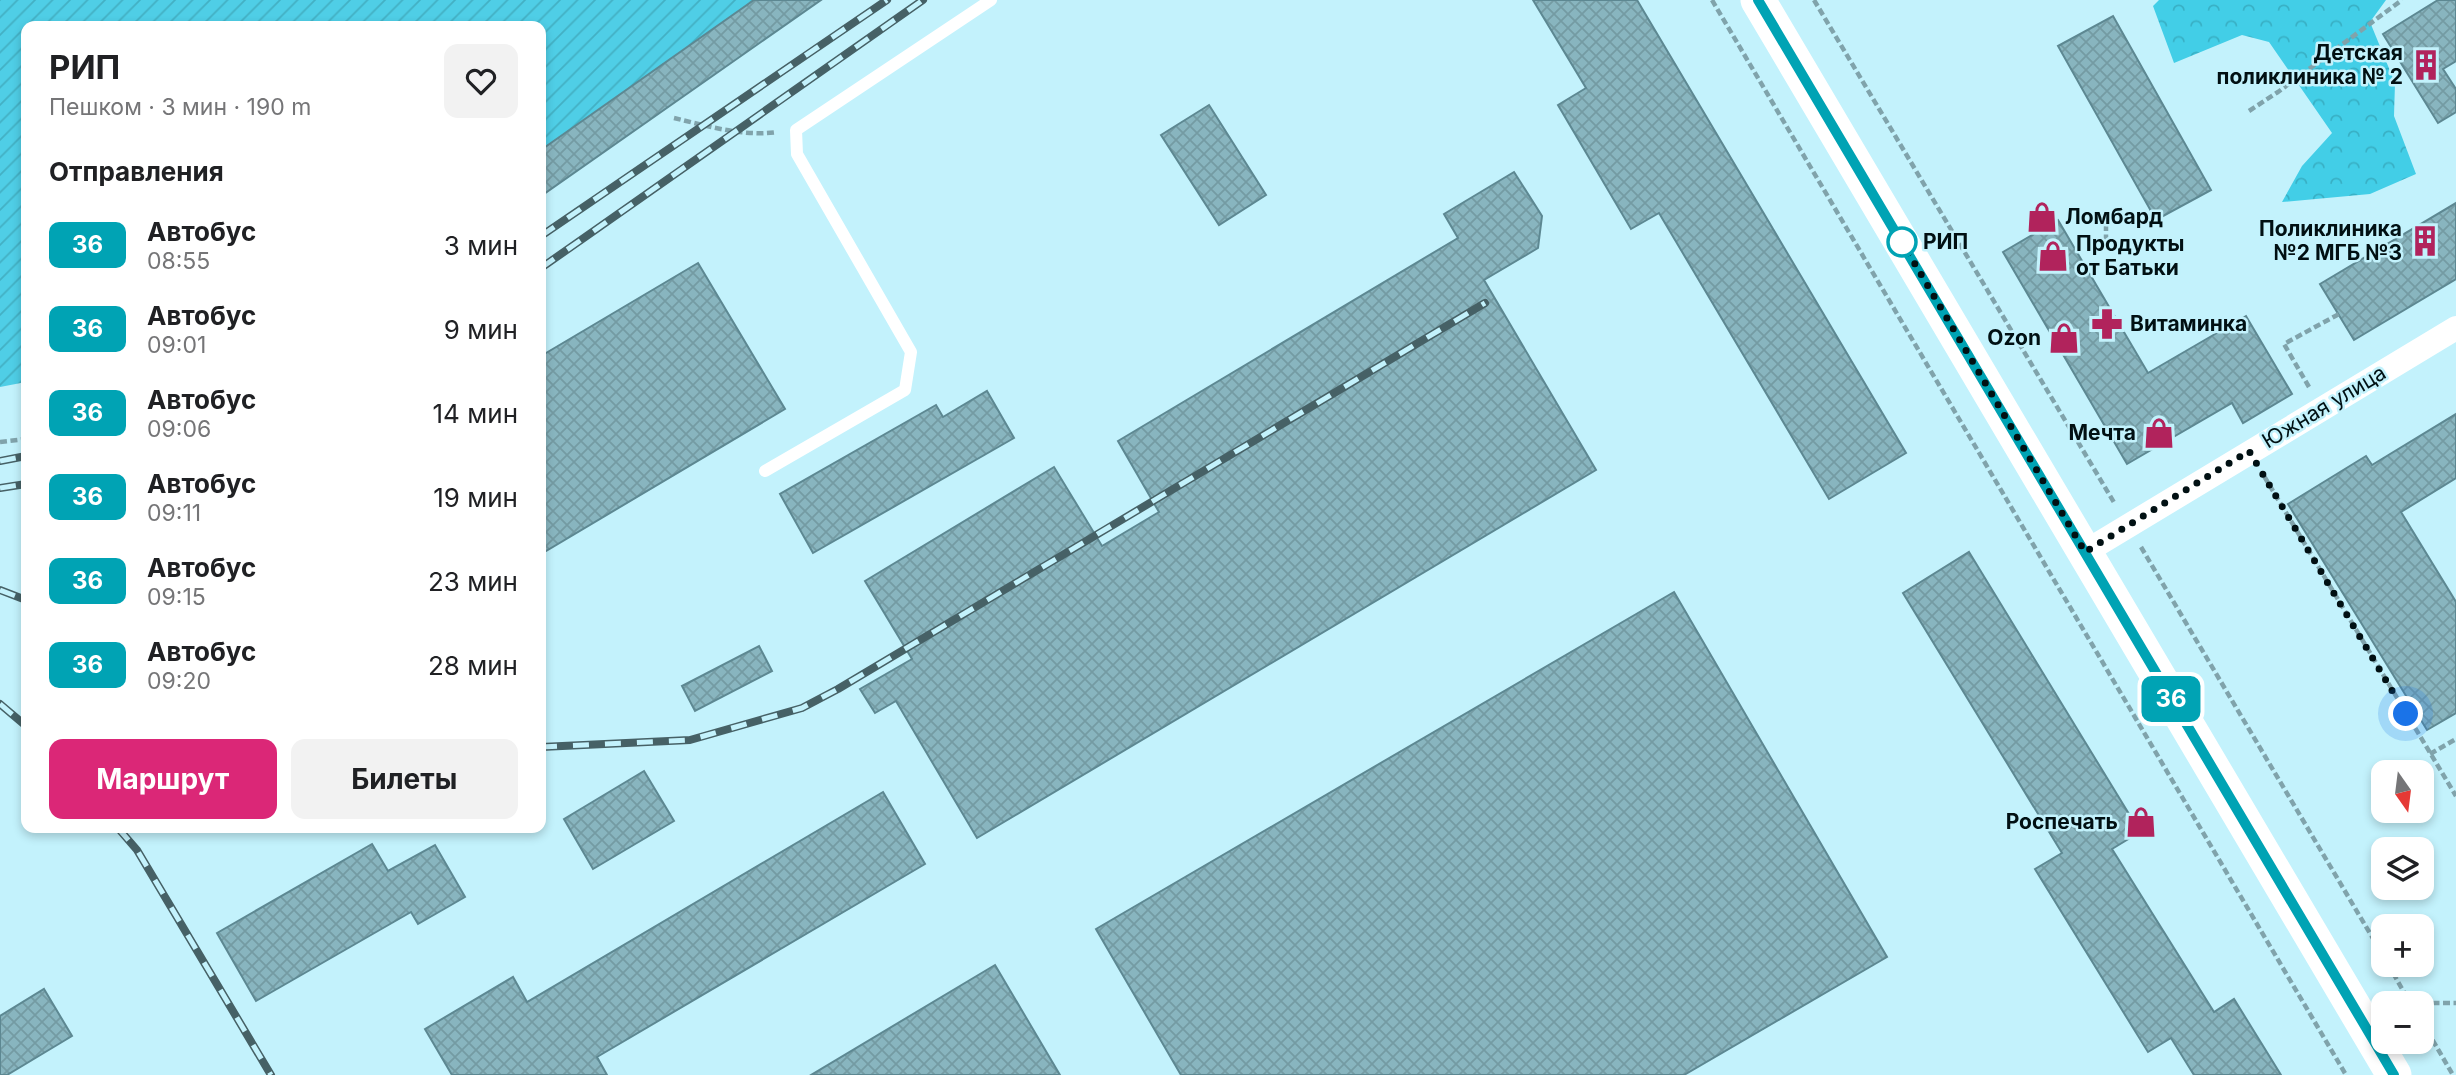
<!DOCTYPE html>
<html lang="ru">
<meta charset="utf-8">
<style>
:root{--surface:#fff;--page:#f2f2f2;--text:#202124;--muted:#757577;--accent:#db2777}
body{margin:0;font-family:Inter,sans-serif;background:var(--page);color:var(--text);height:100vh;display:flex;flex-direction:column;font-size:26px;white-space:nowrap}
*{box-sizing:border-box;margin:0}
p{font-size:23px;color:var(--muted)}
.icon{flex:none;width:38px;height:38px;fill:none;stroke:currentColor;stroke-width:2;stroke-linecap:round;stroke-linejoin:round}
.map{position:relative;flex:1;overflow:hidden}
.panel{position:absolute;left:21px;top:21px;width:525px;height:812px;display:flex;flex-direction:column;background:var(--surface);border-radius:14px;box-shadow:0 4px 10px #0003}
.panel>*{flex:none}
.badge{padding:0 14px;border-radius:10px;font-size:24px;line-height:46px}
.needle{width:46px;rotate:166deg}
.fabs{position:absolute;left:2371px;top:760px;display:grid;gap:14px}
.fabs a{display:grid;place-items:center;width:63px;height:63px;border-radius:14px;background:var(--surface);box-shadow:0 4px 10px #0003;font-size:35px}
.you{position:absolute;width:35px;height:35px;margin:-18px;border:5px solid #fff;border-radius:50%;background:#1a73e8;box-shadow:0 0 0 10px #1a73e833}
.map>.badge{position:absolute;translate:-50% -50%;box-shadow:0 0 0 4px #fff}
h2{padding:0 28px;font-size:26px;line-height:63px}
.round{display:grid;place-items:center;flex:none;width:74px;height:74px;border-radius:14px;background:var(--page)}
.overview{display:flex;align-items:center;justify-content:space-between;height:119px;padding:0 28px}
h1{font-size:33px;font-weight:700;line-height:52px}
.cta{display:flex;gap:14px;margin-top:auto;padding:14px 28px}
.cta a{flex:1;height:80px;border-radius:14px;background:var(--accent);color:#fff;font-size:28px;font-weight:700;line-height:80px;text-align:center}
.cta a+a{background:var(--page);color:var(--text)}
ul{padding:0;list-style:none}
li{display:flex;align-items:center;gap:21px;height:84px;padding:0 28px}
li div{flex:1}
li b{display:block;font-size:26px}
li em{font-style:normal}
li .badge{min-width:77px;font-weight:700;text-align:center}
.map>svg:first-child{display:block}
</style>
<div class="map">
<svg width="2456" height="1075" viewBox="0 0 2456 1075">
<defs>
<pattern id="forest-crowns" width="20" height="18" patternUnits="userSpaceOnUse" patternTransform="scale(1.75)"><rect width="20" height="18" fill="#42cee7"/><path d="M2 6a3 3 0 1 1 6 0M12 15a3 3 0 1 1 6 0" fill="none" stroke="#38b0c5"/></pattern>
<pattern id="garden-furrows" width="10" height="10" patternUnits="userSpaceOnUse" patternTransform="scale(1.75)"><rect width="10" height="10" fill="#4fcee6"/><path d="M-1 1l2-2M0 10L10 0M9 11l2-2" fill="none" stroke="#43b0c4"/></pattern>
<pattern id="building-cross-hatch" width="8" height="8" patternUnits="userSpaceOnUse" patternTransform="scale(1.75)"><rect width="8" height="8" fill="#88b5bf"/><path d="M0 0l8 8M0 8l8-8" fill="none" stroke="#749ba3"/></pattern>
</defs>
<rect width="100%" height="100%" fill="#c3f2fc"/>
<polygon fill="url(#forest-crowns)" points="2159,0 2386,0 2370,22 2395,83 2394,116 2416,174 2370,194 2282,202 2302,166 2332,133 2269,42 2242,35 2174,63 2153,6"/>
<polygon fill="url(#garden-furrows)" points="0,0 754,0 541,150 541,26 26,26 26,382 0,387"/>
<g fill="url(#building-cross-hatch)" stroke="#5d8892" stroke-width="2">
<polygon points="754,0 821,0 541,196 541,150"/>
<polygon points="1533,0 1637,0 1906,453 1829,499 1659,213 1631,229 1558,105 1586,88"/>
<polygon points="2438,0 2456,0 2456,61 2443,69 2456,89 2456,112 2438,123 2383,34"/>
<polygon points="2113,16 2211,190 2156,220 2058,46"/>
<polygon points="1209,105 1266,195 1219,225 1161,135"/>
<polygon points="1514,172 1542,216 1538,248 1484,280 1596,470 977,838 896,701 875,713 860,689 912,659 865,581 1054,467 1102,546 1159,512 1118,441 1458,238 1444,214"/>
<polygon points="2456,203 2456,279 2354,340 2320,284"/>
<polygon points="2058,220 2148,373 2246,316 2292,394 2243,423 2232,403 2127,464 2003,252"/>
<polygon points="698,263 785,409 541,554 541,356"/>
<polygon points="987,391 1014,438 813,553 780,494 936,405 943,417"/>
<polygon points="2456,414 2456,478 2401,512 2456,602 2456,713 2427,730 2288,504 2366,456 2372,465"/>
<polygon points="1969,552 2140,832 2112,849 2214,1012 2234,999 2281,1075 2194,1075 2171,1038 2148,1052 2035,869 2062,853 1903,593"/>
<polygon points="1674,592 1887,957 1684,1075 1181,1075 1096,929"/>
<polygon points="759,646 772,671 695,711 682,686"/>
<polygon points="644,771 674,821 593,869 564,819"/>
<polygon points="883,792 925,864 597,1057 607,1075 452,1075 425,1029 513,977 527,1002"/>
<polygon points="372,844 388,871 435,845 465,897 418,924 411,912 256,1001 217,933"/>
<polygon points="995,965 1060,1075 811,1075"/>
<polygon points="44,989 72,1036 7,1075 0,1075 0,1016"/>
</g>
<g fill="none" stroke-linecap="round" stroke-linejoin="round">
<g stroke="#80a3ab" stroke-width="4.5" stroke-dasharray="7 3.5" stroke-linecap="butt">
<polyline points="1712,0 2346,1075"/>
<polyline points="1814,0 2115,504"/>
<polyline points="2249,111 2278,92 2402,0"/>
<path d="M674 118C707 126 744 137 777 132"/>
<polyline points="2106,224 2106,249"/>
<polyline points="2309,387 2284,344 2339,314"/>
<polyline points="0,442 26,439"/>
<polyline points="2264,476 2456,796"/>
<polyline points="2141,547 2384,957"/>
<polyline points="2430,754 2456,739"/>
<polyline points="2388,964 2410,1003"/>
<polyline points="2422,1003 2456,1003"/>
<polyline points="2422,1022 2453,1075"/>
</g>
<polyline stroke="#fff" stroke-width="12" points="765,471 905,390 911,352 797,154 796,130 991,0"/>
<polyline stroke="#fff" stroke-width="24" points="2085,552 2456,328"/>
<polyline stroke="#fff" stroke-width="35" points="1758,0 2394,1075"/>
<defs>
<g id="rail">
<polyline points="541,236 887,0"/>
<polyline points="541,268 923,0"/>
<polyline points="0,461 26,456"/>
<polyline points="0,488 26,484"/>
<polyline points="0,590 26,600"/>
<polyline points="0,704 26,726"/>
<polyline points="541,747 690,740 802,708 838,689 1485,303"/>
<polyline points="118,828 137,850 271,1075"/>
</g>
</defs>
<use href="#rail" stroke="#466166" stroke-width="8"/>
<use href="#rail" stroke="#c3f2fc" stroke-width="5" stroke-dasharray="16" stroke-linecap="butt"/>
</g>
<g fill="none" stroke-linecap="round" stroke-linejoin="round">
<defs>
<polyline id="line" points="1758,0 2394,1075"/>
</defs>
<use href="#line" stroke="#fff" stroke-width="16"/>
<use href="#line" stroke="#00a3b4" stroke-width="10"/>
<polyline stroke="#011013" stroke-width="7" stroke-dasharray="0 12.6" points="1902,242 2085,552 2249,451 2406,714"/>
</g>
<defs>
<symbol id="building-bare" viewBox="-9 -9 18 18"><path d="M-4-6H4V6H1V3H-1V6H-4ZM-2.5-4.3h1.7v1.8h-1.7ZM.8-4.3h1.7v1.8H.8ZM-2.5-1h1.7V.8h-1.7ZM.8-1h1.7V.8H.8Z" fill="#b1235c" stroke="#c3f2fc" stroke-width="2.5" paint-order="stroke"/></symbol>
<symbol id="shop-bare" viewBox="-9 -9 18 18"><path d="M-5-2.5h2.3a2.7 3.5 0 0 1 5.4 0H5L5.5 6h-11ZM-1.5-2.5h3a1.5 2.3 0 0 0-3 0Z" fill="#b1235c" stroke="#c3f2fc" stroke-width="2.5" paint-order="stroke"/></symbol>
<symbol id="pharmacy-bare" viewBox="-9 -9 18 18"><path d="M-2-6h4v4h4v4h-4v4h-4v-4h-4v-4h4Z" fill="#b1235c" stroke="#c3f2fc" stroke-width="2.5" paint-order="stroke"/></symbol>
</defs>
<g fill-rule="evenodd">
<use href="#building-bare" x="2404" y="43" width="44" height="44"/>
<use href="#shop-bare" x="2020" y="195" width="44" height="44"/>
<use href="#building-bare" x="2403" y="219" width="44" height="44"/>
<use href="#shop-bare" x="2031" y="234" width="44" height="44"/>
<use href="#pharmacy-bare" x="2085" y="302" width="44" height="44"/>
<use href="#shop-bare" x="2042" y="316" width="44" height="44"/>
<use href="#shop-bare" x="2137" y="411" width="44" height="44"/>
<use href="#shop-bare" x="2119" y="800" width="44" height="44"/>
</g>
<circle fill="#fff" stroke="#00a3b4" stroke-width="3.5" cx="1902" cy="242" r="14"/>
<g text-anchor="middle" stroke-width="5" stroke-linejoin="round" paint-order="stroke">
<g font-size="21" font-weight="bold" fill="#011013" stroke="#c3f2fc" text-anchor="end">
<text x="2403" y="60">Детская<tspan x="2403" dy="24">поликлиника № 2</tspan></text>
<text x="2065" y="224" text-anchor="start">Ломбард</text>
<text x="2402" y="236">Поликлиника<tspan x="2402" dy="24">№2 МГБ №3</tspan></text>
<text x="2076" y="251" text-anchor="start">Продукты<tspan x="2076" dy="24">от Батьки</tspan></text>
<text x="2130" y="331" text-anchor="start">Витаминка</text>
<text x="2041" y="345">Ozon</text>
<text x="2136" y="440">Мечта</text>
<text x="2118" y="829">Роспечать</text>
</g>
<g font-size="21" font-weight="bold" fill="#011013" stroke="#c3f2fc" text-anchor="start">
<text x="1923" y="249">РИП</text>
</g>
<g font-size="21" fill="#011013" stroke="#c3f2fc">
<text transform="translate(2324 407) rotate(-31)" y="7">Южная улица</text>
</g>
</g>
</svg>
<div class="fabs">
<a><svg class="needle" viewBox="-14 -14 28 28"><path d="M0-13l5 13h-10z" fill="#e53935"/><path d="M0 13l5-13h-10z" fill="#757577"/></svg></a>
<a><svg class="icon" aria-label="layers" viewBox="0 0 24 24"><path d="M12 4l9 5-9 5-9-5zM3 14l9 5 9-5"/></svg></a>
<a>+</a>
<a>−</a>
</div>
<div class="you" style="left:2406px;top:714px"></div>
<b class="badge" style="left:2171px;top:699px;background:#00a3b4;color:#fff">36</b>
<section class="panel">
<div class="overview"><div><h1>РИП</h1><p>Пешком · 3 мин · 190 m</p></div><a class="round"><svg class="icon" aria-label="heart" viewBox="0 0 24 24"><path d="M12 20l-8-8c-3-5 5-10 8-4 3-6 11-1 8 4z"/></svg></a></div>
<h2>Отправления</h2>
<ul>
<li><span class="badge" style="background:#00a3b4;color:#fff">36</span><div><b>Автобус</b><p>08:55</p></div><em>3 мин</em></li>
<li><span class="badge" style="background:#00a3b4;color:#fff">36</span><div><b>Автобус</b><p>09:01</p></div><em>9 мин</em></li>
<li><span class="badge" style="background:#00a3b4;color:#fff">36</span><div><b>Автобус</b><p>09:06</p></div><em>14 мин</em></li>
<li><span class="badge" style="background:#00a3b4;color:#fff">36</span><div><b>Автобус</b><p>09:11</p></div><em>19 мин</em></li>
<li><span class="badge" style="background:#00a3b4;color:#fff">36</span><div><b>Автобус</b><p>09:15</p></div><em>23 мин</em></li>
<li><span class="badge" style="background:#00a3b4;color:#fff">36</span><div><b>Автобус</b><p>09:20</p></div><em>28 мин</em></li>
</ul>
<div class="cta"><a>Маршрут</a><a>Билеты</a></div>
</section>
</div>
